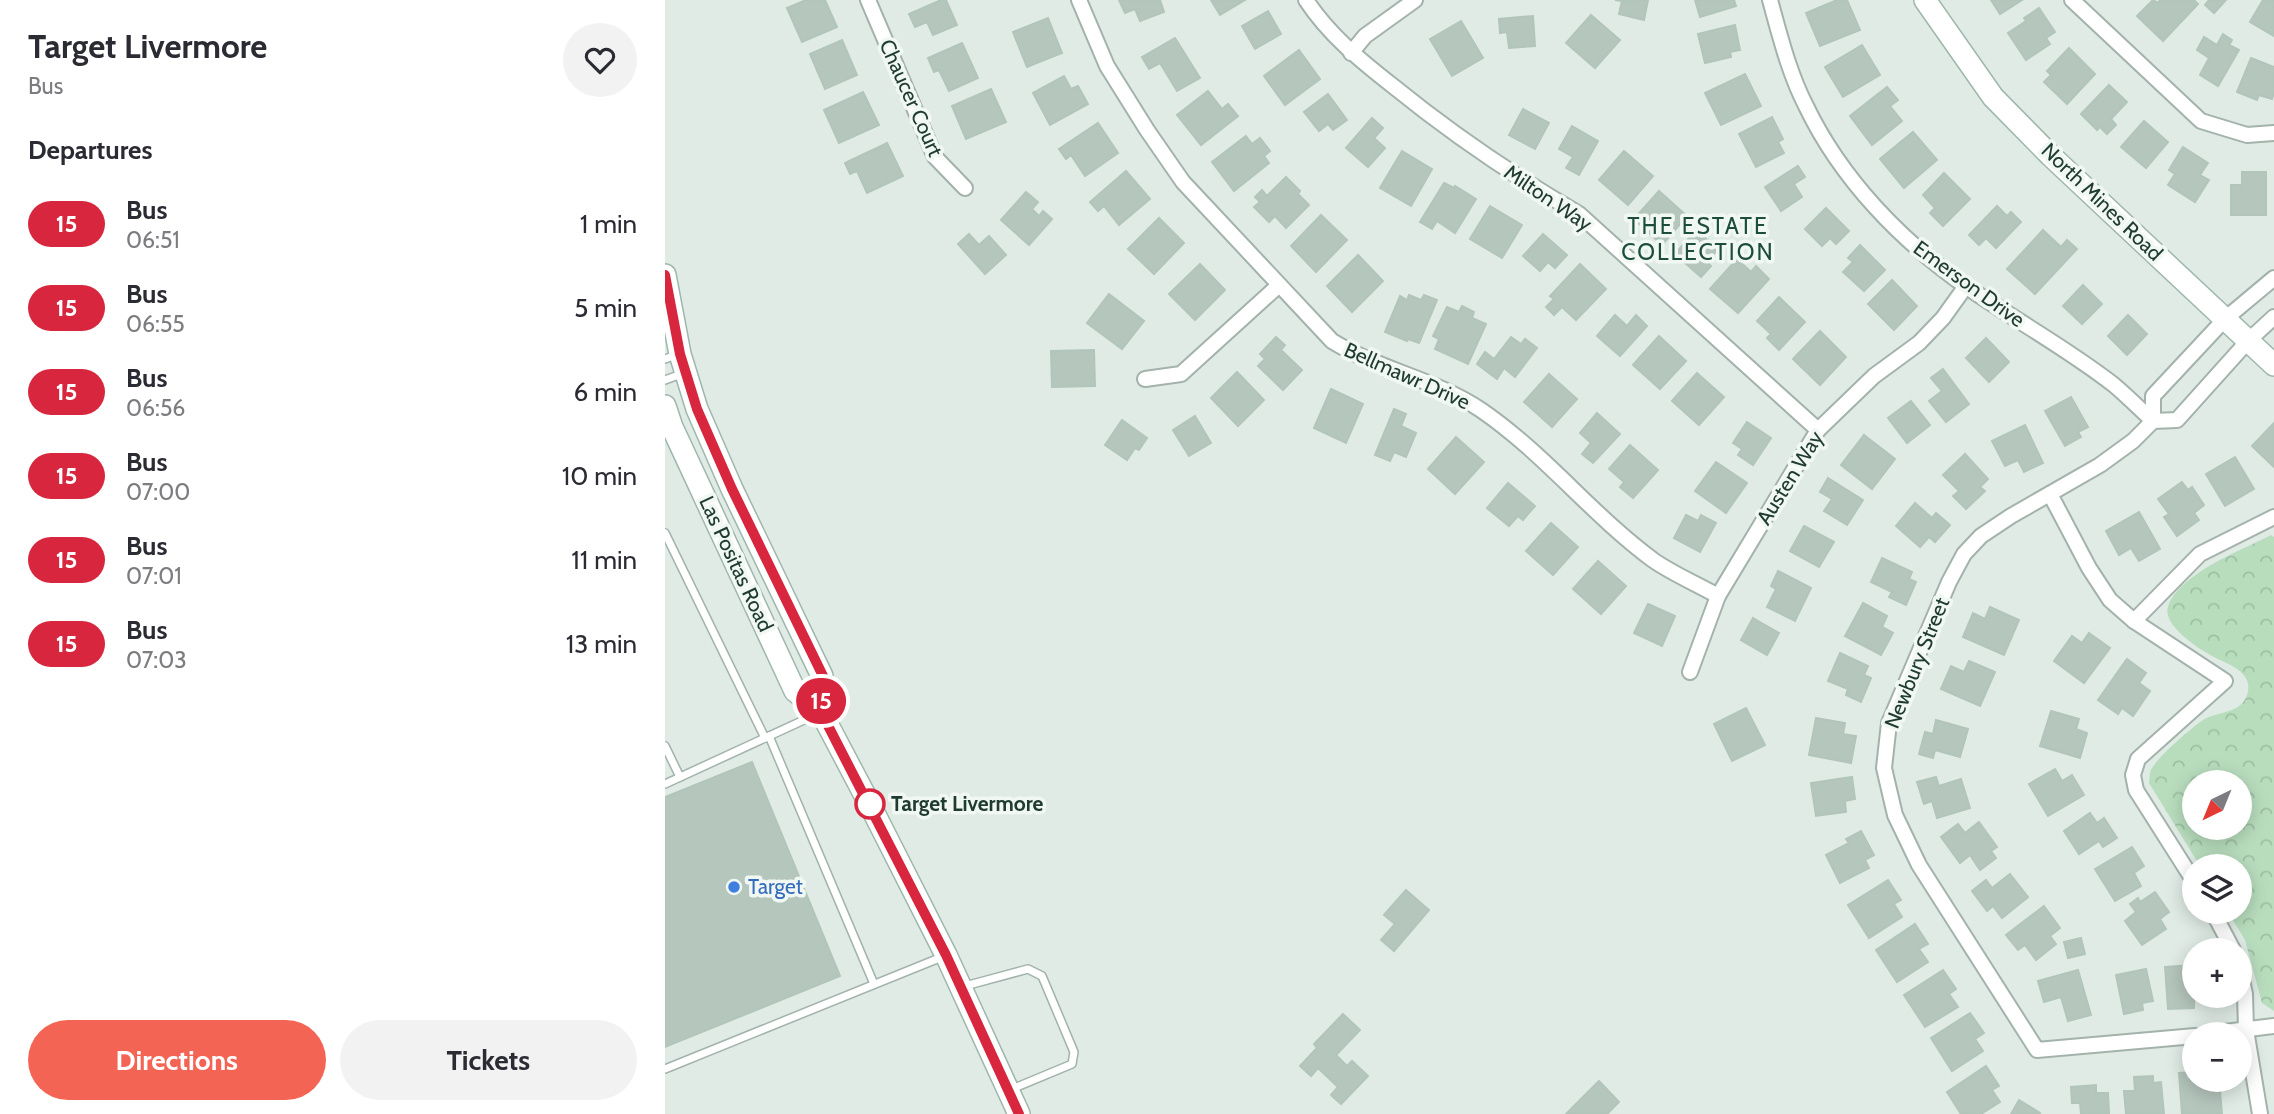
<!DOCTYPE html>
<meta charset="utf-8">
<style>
:root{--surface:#fff;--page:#f2f2f3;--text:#2b2b33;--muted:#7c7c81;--accent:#f46455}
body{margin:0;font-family:Cabin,sans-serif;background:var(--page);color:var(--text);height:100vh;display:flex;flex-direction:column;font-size:26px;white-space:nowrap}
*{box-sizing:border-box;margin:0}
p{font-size:23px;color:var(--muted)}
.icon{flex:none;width:38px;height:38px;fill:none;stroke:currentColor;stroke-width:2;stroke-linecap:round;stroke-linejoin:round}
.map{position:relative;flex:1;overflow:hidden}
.panel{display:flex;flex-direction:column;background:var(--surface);width:665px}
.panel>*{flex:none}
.badge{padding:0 14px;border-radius:23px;font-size:24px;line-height:46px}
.needle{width:46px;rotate:223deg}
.controls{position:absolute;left:1517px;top:770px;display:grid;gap:14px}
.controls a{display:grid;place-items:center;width:70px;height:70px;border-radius:50%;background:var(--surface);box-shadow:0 4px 18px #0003;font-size:35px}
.map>.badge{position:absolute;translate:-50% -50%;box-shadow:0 0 0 4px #fff}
h2{padding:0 28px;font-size:26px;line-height:63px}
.round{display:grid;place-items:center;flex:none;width:74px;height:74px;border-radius:37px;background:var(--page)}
.head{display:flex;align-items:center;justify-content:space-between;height:119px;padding:0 28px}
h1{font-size:33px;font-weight:800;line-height:52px}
.action{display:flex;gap:14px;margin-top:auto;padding:14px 28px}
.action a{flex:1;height:80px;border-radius:42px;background:var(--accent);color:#fff;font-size:28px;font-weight:800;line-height:80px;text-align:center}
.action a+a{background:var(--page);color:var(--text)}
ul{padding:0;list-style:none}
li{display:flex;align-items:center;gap:21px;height:84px;padding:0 28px}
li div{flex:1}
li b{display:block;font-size:26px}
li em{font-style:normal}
li .badge{min-width:77px;font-weight:700;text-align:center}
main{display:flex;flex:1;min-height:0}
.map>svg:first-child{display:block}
</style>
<main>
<section class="panel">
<div class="head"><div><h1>Target Livermore</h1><p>Bus</p></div><a class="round"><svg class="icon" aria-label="heart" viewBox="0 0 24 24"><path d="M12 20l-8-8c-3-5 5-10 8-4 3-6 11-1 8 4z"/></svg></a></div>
<h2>Departures</h2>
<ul>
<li><span class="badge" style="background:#d7263d;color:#fff">15</span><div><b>Bus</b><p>06:51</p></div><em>1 min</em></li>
<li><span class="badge" style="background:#d7263d;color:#fff">15</span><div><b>Bus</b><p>06:55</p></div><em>5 min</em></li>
<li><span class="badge" style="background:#d7263d;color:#fff">15</span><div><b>Bus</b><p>06:56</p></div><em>6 min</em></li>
<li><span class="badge" style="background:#d7263d;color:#fff">15</span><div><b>Bus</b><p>07:00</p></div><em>10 min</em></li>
<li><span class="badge" style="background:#d7263d;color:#fff">15</span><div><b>Bus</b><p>07:01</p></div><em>11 min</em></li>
<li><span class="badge" style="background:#d7263d;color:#fff">15</span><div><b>Bus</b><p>07:03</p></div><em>13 min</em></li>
</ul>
<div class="action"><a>Directions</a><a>Tickets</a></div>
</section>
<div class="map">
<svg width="1609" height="1114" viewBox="0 0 1609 1114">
<defs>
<pattern id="park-crowns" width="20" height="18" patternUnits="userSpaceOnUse" patternTransform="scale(1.75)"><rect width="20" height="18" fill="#b8ddbd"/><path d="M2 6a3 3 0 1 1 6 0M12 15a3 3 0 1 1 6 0" fill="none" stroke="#9ebfa3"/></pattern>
</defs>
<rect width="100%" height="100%" fill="#e0ebe5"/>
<path fill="url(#park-crowns)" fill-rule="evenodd" d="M1606 535 1609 537V1011L1597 1003 1580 940 1563 912H1575V866H1535L1484 783C1485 777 1484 772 1487 768 1494 756 1526 728 1538 720 1552 711 1576 714 1582 695 1590 671 1561 664 1547 656 1533 648 1497 625 1503 607 1513 574 1577 550 1606 535ZM1530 782H1575V828H1530Z"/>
<g fill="#b5c6bd" stroke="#b2c5bb" stroke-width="2">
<polygon points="141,0 160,0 172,27 137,42 122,8"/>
<polygon points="276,0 281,0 292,25 268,35 262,22 250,27 244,14"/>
<polygon points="454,0 495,0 499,12 475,21 470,9 460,13"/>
<polygon points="546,0 580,0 555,15"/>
<polygon points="950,0 983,0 979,20 954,14 957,1"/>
<polygon points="1030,0 1069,0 1071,6 1035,17"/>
<polygon points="1172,0 1182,0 1195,30 1155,46 1141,13"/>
<polygon points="1326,0 1357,0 1335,14"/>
<polygon points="1488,0 1493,3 1495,0 1529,0 1533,4 1498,41 1472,16"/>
<polygon points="1544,0 1561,0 1549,13 1540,5"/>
<polygon points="1598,0 1609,0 1609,36 1585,22"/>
<polygon points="1374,8 1390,32 1381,38 1385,44 1361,60 1343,33 1361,21 1359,18"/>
<polygon points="603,11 616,34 590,49 577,26"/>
<polygon points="926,15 955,40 930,68 901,43"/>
<polygon points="868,16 870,46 844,48 842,32 835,33 834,19"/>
<polygon points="383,18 397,53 362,67 348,32"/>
<polygon points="796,21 818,58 787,76 765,39"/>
<polygon points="1070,25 1075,50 1065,52 1066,57 1040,63 1033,34"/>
<polygon points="1558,34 1567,40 1564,45 1574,50 1553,86 1535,75 1544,58 1532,50 1539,37 1552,45"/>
<polygon points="510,38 535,78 512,91 495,63 484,69 477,57"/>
<polygon points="177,40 192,75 160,89 145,54"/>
<polygon points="297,43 313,78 284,91 274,70 269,72 263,58"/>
<polygon points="1197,45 1215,75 1178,97 1160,67"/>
<polygon points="1404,48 1430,74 1402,104 1379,82 1386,75 1382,71"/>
<polygon points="634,50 655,79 620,105 599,76"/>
<polygon points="1586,58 1609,67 1609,93 1607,99 1594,95 1592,100 1572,92"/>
<polygon points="1080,74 1096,106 1056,125 1040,93"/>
<polygon points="399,76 406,89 413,86 423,104 385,125 368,93"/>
<polygon points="1444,85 1462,102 1446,119 1451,125 1442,134 1435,127 1432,130 1416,114"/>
<polygon points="1222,87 1233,100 1225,106 1237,121 1207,145 1185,116"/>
<polygon points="326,89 341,122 301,139 287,106"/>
<polygon points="543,91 557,109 563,104 573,116 536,145 512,115"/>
<polygon points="198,92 214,125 174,143 159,110"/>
<polygon points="663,94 682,120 668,130 663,124 654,131 639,112"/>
<polygon points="858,109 884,123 870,149 844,135"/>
<polygon points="1107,117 1118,139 1113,142 1119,153 1091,167 1074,134"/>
<polygon points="707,118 718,128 709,138 720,148 703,167 681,148"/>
<polygon points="1479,121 1503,142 1481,168 1456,147"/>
<polygon points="433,123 453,153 420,176 406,155 401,159 394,149"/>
<polygon points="907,126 933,141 914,175 901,168 908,157 894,149"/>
<polygon points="1248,132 1272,160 1239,188 1215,159"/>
<polygon points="581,136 587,144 595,138 605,151 599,156 604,163 569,191 547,162"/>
<polygon points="222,143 238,176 202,193 192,171 185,174 180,163"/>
<polygon points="1518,147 1543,163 1535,175 1544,180 1530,202 1503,185 1510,174 1504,170"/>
<polygon points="737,151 767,169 746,206 715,188"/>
<polygon points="959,151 988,176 963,205 934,180"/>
<polygon points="1133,166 1140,177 1129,184 1137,197 1116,211 1100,187"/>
<polygon points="461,171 485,199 454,225 439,206 433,211 425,202"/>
<polygon points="1577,172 1601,172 1601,215 1566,215 1566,185 1577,185"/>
<polygon points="1279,173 1305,199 1278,226 1265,213 1270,208 1258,195"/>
<polygon points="621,177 635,191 633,194 644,205 621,228 610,216 604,222 589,207 595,202 590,197 597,190 602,196"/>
<polygon points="779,183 789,188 790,186 811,199 790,233 772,221 767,229 755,222"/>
<polygon points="994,191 1022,216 997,245 969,219"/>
<polygon points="361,192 373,202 367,209 374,216 378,211 387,219 364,245 336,220"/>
<polygon points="825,206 857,225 837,258 805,239"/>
<polygon points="1332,206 1342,216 1346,212 1356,222 1331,248 1321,238 1314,245 1304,235"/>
<polygon points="1161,208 1184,231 1171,244 1165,238 1157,246 1140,229"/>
<polygon points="656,215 682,240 651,272 626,246"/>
<polygon points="494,218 519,243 489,274 463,249"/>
<polygon points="1031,230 1053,249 1042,262 1046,266 1036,277 1010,254"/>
<polygon points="1378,230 1396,247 1402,240 1412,249 1370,294 1342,269"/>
<polygon points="304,234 314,245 324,236 341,255 320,274 293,244"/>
<polygon points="878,234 902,255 890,268 883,262 875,271 858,256"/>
<polygon points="1195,245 1220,270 1199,291 1178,272 1188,262 1183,258"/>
<polygon points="693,255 718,281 687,312 662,286"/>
<polygon points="1072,259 1086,272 1091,266 1104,279 1073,313 1045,289"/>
<polygon points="535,264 560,290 530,320 504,294"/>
<polygon points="915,264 941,289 911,320 897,307 889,315 881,307 889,299 885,296"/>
<polygon points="1227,280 1252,306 1229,330 1203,304"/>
<polygon points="1418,285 1437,304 1417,324 1398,306"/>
<polygon points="444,294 479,321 457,349 422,323"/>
<polygon points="744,295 756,300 759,295 772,300 754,343 743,339 742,341 720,332 735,296 742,300"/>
<polygon points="1114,297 1140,322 1114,350 1102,338 1106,334 1092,321"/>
<polygon points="797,306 809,312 807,318 821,324 803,364 770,349 774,339 768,336 782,307 794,312"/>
<polygon points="950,315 962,326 971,315 982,326 955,356 932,336"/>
<polygon points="1463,315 1482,334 1462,355 1443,336"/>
<polygon points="1155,331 1181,357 1155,385 1128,359"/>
<polygon points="994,336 1021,361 995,389 968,365"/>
<polygon points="611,337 620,345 616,350 637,370 618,390 593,366 600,359 595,354"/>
<polygon points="846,337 856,344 860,339 872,348 850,377 839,368 832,379 812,364 820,352 829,359"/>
<polygon points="1321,338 1344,362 1324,382 1301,358"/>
<polygon points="429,350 430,386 387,387 386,351"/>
<polygon points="1278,369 1304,404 1281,422 1264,401 1277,391 1266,378"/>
<polygon points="572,372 599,400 573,426 546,398"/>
<polygon points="1032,373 1059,397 1034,425 1007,401"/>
<polygon points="884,374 912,399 887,427 859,402"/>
<polygon points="666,389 698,404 681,443 649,428"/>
<polygon points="1406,397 1423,427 1413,432 1416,437 1400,446 1380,411"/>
<polygon points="1246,401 1265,425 1242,443 1223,418"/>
<polygon points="729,409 741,414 736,426 751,433 741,457 729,452 725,461 710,455"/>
<polygon points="932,413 955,434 928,463 917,454 926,443 915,433"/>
<polygon points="530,416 546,443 524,456 508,430"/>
<polygon points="457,420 482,438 474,450 470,448 462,460 440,445"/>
<polygon points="1082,422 1106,438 1088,465 1073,455 1077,449 1068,443"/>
<polygon points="1609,423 1609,467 1587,446"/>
<polygon points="1360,425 1378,463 1359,472 1353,460 1340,466 1327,441"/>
<polygon points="1199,435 1230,459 1207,489 1176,465"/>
<polygon points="791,437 819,462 790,494 763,469"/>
<polygon points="965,445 993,470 968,498 955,487 959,482 944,469"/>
<polygon points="1300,454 1323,479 1315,487 1320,491 1301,509 1288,496 1294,491 1278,475"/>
<polygon points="1570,457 1589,489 1560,506 1541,474"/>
<polygon points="1051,462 1082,483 1061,513 1030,491"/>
<polygon points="1163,478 1198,500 1182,525 1159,511 1167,499 1155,492"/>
<polygon points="1517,482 1523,490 1527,487 1539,505 1529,513 1534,520 1512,536 1499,517 1504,514 1493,499"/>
<polygon points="843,483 870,506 858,520 853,516 844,526 822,508"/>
<polygon points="1250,503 1267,518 1271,513 1285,525 1270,542 1264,537 1255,547 1231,526"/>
<polygon points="1474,512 1495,549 1474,561 1466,548 1454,555 1441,531"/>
<polygon points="1021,515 1033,521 1036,515 1051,523 1035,552 1009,538"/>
<polygon points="886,523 913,547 888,575 861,551"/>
<polygon points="1139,526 1169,542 1154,567 1125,551"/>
<polygon points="1217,558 1247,572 1244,579 1251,582 1241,605 1224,597 1227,592 1206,582"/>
<polygon points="933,561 961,586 936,614 908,589"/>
<polygon points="1113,571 1146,588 1130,621 1102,607 1111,589 1106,586"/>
<polygon points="1198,603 1222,616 1217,627 1228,633 1216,655 1180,636"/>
<polygon points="983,604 1010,616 997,646 969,633"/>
<polygon points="1325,607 1354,620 1339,655 1298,637 1308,613 1320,619"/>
<polygon points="1088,618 1114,633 1102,655 1076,640"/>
<polygon points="1424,633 1445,648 1419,683 1389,661 1407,636 1417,643"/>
<polygon points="1175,653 1203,666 1199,675 1206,678 1196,702 1181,695 1183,689 1163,681"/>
<polygon points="1462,659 1481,673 1474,683 1485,691 1468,716 1457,708 1453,714 1433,700"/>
<polygon points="1304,661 1330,672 1315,706 1276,689 1286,666 1299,672"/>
<polygon points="1081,708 1100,745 1067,761 1049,724"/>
<polygon points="1386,711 1414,719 1411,729 1422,733 1415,758 1375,746"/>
<polygon points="1151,718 1180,723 1178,734 1191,736 1186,763 1144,755"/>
<polygon points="1271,720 1303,729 1295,757 1270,750 1268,758 1254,754 1260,732 1268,734"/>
<polygon points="87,762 175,976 0,1047 0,797"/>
<polygon points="1390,769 1397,781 1407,775 1419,795 1383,816 1364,784"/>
<polygon points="1187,777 1190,799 1180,801 1181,812 1151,816 1146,783"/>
<polygon points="1271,777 1274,786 1296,779 1305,808 1272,818 1267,801 1259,804 1252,782"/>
<polygon points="1425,813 1432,823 1439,818 1452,838 1438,847 1434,841 1414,854 1399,831"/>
<polygon points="1314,822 1332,847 1326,851 1331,858 1315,870 1305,855 1295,863 1276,837 1293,824 1300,833"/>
<polygon points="1196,831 1209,855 1200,860 1204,868 1175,883 1161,855 1184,843 1181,839"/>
<polygon points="1467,847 1479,866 1469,873 1476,886 1450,901 1430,869"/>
<polygon points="1345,874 1363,897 1337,918 1328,906 1322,911 1307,891 1321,880 1327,888"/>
<polygon points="1223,880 1236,900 1229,904 1237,917 1204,938 1183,905"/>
<polygon points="741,890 764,910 729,951 716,940 730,924 719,915"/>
<polygon points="1490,892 1504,912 1495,919 1501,929 1477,945 1460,921 1471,912 1465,904 1473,898 1475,902"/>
<polygon points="1379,906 1395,928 1385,936 1391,944 1371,960 1360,945 1353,950 1341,935"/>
<polygon points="1250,924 1263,944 1254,949 1263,962 1232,982 1211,950"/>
<polygon points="1416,938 1420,954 1403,958 1399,942"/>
<polygon points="1530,965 1529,1008 1503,1009 1500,967"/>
<polygon points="1481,969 1488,1001 1477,1003 1478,1010 1459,1014 1451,975"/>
<polygon points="1278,970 1291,989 1284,994 1293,1007 1260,1027 1239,995"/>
<polygon points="1413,970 1426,1015 1403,1021 1396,997 1379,1002 1373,981"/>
<polygon points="1305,1013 1319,1033 1310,1039 1318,1051 1287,1071 1266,1038"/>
<polygon points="678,1014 695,1030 671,1055 682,1066 687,1061 703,1076 676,1104 666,1095 673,1087 653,1068 646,1076 635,1066 652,1048 649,1044"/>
<polygon points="1321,1066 1334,1086 1327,1090 1335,1102 1316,1114 1296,1114 1282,1092"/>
<polygon points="1530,1072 1530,1080 1554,1080 1557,1114 1517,1114 1514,1073"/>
<polygon points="1488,1076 1488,1083 1496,1082 1499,1114 1461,1114 1459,1091 1470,1091 1469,1077"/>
<polygon points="934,1081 954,1102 942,1114 901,1114"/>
<polygon points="1431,1085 1431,1093 1443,1093 1444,1114 1416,1114 1415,1103 1407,1103 1406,1087"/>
<polygon points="1354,1100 1375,1113 1374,1114 1346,1114"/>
</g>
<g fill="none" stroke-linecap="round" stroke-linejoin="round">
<defs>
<g id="service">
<polyline points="0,359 14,354"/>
<polyline points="0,380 19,373"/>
<polyline points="0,533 100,738"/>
<polyline points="104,736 209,984"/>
<polyline points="0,746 15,777"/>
<polyline points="0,784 152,714"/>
<polyline points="300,986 363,969 377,976 409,1052 407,1064 347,1089"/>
<polyline points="0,1069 277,957"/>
</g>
<g id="minor">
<polyline points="203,0 270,157 300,188"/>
<path d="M414 0 442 66 482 130 518 182 667 341C714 370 770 379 816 410 879 453 927 515 988 560 1008 574 1032 584 1053 596"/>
<path d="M641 0C664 35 696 61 728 86 787 134 849 176 914 214L1153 430"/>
<path d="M1105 0C1115 36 1124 73 1141 106 1176 179 1236 241 1302 287 1350 320 1403 349 1449 385 1462 396 1475 409 1488 421"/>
<polyline points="1407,0 1536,121 1582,135 1609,133"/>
<polyline points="686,53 700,36 750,0"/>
<polyline points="480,379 516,374 614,285"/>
<polyline points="1488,421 1488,396 1560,319 1609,278"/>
<polyline points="1385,494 1424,568 1445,600 1469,621 1560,681 1473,759 1468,775 1471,790 1530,883"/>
<polyline points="1469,621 1535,554 1609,517"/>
<polyline points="1025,672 1053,596 1153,430 1209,376 1254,343 1278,318 1301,286"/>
<polyline points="1548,912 1568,950"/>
<polyline points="1575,971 1580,994 1581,1030 1595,1114"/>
<polyline points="1543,1034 1609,1026"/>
<polyline points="1530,1036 1372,1050 1254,865 1230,815 1219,768 1224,723 1284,582 1299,554 1316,536 1346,516 1435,465 1468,441 1488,421 1512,420 1583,341 1609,317"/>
</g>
<g id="secondary">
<polyline points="1260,0 1328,97 1385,155 1609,365"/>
<polyline points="0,275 15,354 32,409 67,489 157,676 156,712"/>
<polyline points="0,406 7,427 130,691 156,712 204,803 281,955 354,1114"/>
</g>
</defs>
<use href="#service" stroke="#a3b3ab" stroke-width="10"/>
<use href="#minor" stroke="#a3b3ab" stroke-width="18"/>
<use href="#secondary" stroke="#9eb7ab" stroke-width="24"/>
<use href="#service" stroke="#fff" stroke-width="7"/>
<use href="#minor" stroke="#fff" stroke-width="14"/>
<use href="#secondary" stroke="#fff" stroke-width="21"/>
</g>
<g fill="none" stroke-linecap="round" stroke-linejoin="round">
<defs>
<polyline id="line" points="0,275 15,354 32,409 67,489 158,676 156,712 281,955 354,1114"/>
</defs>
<use href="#line" stroke="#fff" stroke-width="16"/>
<use href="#line" stroke="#d7263d" stroke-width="10"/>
</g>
<circle fill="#fff" stroke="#d7263d" stroke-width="3.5" cx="205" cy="804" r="14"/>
<circle fill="#3f7fe0" stroke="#f1f8f3" stroke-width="2.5" cx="69" cy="887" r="7"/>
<g text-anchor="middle" stroke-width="7" stroke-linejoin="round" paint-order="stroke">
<g font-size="21" fill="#203c30" stroke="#f1f8f3">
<text transform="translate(246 98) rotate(66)" y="7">Chaucer Court</text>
<text transform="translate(883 198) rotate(34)" y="7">Milton Way</text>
<text transform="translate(1437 202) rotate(44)" y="7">North Mines Road</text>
<text transform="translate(1304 284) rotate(36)" y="7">Emerson Drive</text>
<text transform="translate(742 376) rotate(24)" y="7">Bellmawr Drive</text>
<text transform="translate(1125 478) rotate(-58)" y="7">Austen Way</text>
<text transform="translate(71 564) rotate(65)" y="7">Las Positas Road</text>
<text transform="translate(1252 663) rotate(-68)" y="7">Newbury Street</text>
</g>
<g font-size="21" font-weight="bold" fill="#203c30" stroke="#f1f8f3" text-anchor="start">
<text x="226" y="811">Target Livermore</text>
</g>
<g font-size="21" fill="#366cbe" stroke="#f1f8f3" text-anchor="start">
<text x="83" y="894">Target</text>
</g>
<g font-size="23" letter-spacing="2" fill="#1c4e3b" stroke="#f1f8f3">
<text x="1033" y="234">THE ESTATE<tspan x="1033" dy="26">COLLECTION</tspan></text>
</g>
</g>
</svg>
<div class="controls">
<a><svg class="needle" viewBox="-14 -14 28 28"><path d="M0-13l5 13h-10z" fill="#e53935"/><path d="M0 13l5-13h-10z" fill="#7c7c81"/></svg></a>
<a><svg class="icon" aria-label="layers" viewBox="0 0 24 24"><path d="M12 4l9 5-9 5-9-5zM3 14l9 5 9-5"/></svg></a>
<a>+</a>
<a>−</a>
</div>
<b class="badge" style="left:156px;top:701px;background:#d7263d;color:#fff">15</b>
</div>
</main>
